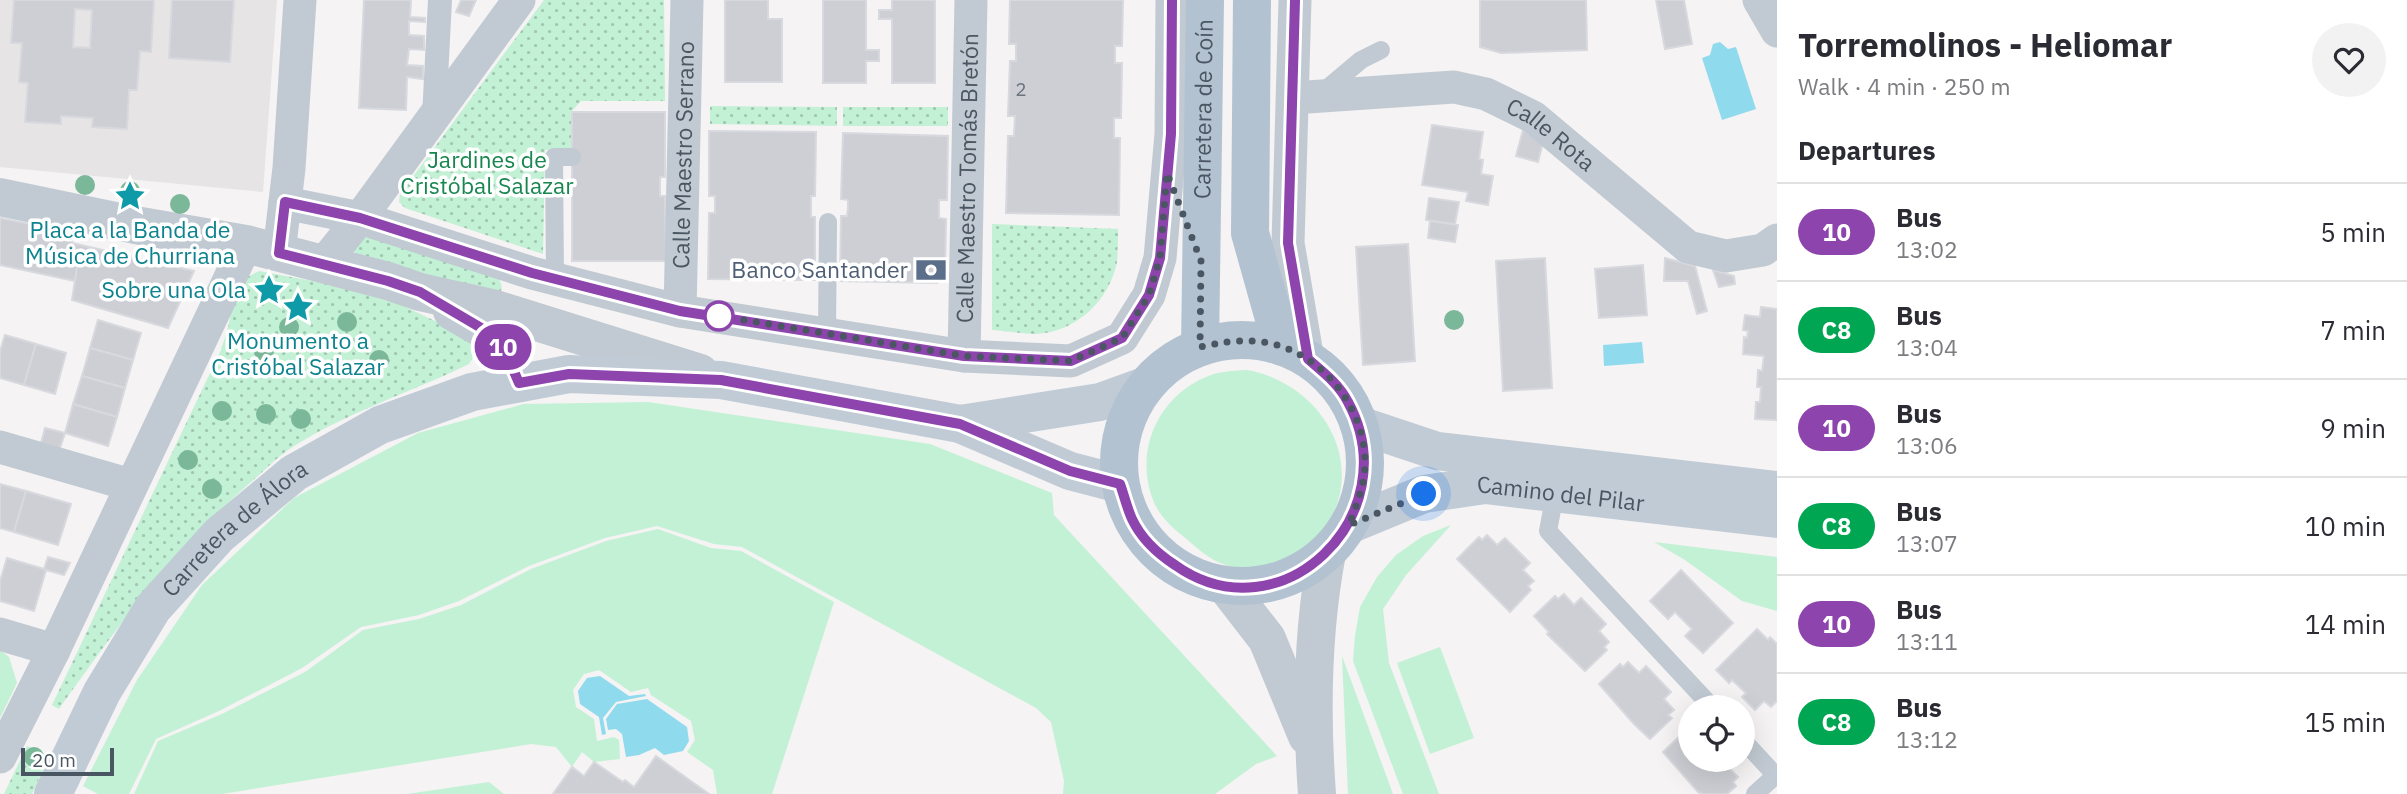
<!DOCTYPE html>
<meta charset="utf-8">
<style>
:root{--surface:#fff;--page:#f2f2f3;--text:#2b2b33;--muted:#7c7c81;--line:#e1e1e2}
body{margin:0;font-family:"IBM Plex Sans",sans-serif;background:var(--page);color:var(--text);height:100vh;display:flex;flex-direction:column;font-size:26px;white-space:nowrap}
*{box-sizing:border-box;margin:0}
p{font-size:23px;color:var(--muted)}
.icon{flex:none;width:38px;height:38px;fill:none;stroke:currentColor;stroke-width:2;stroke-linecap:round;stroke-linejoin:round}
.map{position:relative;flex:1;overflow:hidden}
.details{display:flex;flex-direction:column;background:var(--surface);width:630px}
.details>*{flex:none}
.badge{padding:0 14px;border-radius:23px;font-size:24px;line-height:46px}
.tools{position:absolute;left:1678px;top:695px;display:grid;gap:14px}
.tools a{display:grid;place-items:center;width:77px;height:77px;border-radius:50%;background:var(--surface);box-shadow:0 7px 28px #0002;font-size:35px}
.scale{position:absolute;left:21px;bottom:18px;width:93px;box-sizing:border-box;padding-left:7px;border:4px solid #4a5661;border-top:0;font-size:19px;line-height:24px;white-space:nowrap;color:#4a5661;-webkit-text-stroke:5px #fff;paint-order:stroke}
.you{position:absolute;width:35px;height:35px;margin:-18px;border:5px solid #fff;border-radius:50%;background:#1a73e8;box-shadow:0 0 0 10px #1a73e833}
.map>.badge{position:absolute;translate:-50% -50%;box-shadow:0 0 0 4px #fff}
h2{padding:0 21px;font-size:26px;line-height:63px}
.round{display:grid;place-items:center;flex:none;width:74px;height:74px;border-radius:37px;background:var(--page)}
.headline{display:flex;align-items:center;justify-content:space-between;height:119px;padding:0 21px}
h1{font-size:33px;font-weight:700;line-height:52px}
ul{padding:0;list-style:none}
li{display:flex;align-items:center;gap:21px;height:98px;padding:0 21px;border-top:2px solid var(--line)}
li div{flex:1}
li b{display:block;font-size:26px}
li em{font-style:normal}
li .badge{min-width:77px;font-weight:700;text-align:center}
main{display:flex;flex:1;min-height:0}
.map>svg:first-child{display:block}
</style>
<main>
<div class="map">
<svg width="1777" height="794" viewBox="0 0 1777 794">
<defs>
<pattern id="park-dots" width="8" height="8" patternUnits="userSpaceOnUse" patternTransform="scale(1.75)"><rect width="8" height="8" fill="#c3f1d5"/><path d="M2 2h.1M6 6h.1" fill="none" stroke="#a0c6b0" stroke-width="1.8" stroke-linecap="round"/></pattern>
</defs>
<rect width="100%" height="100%" fill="#f5f3f3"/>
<polygon fill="#e6e4e5" points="0,0 277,0 263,192 0,167"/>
<g fill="#c3f1d5">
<path d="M1247 370C1330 385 1377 481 1310 545 1290 564 1254 574 1226 565 1209 560 1196 547 1183 536 1170 526 1159 515 1153 500 1134 451 1158 397 1206 377 1219 371 1233 371 1247 370Z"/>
<polygon points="648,402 930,444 1052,493 1054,515 1277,756 1256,764 1215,794 1063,794 1064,781 1051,722 1036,708 742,547 714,544 657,526 605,538 529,566 459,601 419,615 361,627 302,668 221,710 156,739 129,794 98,794 83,786 137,680 202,585 294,498 418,433 524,404"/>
<polygon points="1451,525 1406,575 1383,609 1389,663 1439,794 1403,794 1353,661 1355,636 1360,607 1377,577 1396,555 1423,536"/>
<polygon points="658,529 711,548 741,551 834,602 772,794 717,794 713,770 687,752 695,740 691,721 651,695 648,688 631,692 599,670 584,674 573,690 576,707 594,719 597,741 614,737 619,740 620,759 594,762 582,752 572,767 556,747 531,744 222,794 134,794 158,741 222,714 305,672 363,630 419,619 461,605 531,569 606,541"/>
<polygon points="1654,542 1777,557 1777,611 1742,601 1685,560"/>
<polygon points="1440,647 1474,738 1430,754 1397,663"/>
<polygon points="0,650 9,657 17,683 0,718"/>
<polygon points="1342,656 1393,794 1348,794"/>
<polygon points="489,782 504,794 407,794"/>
</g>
<g fill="url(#park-dots)">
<polygon points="544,0 664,0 665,101 581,101 572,111 572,149 545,150 543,254 405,208 399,202 400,194"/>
<polygon points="710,106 837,107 837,126 710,124"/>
<rect x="843" y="107" width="105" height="19"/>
<path d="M992 224 1118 229C1118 240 1118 251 1117 262 1109 301 1076 332 1036 334 1022 334 1006 331 992 330Z"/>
<path d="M368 237 499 279C502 285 503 289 499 295L357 257 354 251 361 238Z"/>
<path d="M259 271 334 285 399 304 467 336 476 352 469 364C410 393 347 412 291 448 277 457 264 471 251 482 172 550 119 625 59 709L52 705 221 350C224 339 229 328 230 316 235 291 234 283 259 271Z"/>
<polygon points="27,746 49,756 32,794 4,794"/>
</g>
<g fill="#90daee">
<polygon points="1720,42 1728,49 1736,47 1756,109 1722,120 1702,58 1710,55 1713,44"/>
<polygon points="1642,342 1644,363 1604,366 1603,345"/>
<polygon points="600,676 629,696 645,694 646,696 616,702 603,718 606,734 602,735 599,717 580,704 578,691 587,678"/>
<polygon points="647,699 687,727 689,741 683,751 664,755 655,748 639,755 626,757 622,734 616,729 608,730 606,719 617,704"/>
</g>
<g fill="#cdcfd5" stroke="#d7d9de" stroke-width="2" fill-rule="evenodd">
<path d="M14 0H154L151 52 140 51 137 90H129L127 129 92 127 93 118 61 116V124L25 122 28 83 19 82 22 43H11ZM75 9 92 10 90 48 73 47Z"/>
<polygon points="172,0 234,0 230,62 169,58"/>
<polygon points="364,0 411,0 410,17 425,18 425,22 409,21 409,35 424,36 424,50 409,49 407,65 423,66 423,79 407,77 406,110 359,108"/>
<polygon points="461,0 476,0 469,16 456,12"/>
<polygon points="725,0 768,0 768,19 782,19 782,82 725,82"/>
<polygon points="823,0 866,0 866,50 879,50 879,61 866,61 866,83 823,83"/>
<polygon points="892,0 935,0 935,83 892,83 892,19 879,19 879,10 892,10"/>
<polygon points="1010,0 1123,0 1122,46 1115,46 1115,63 1122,63 1121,118 1114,118 1114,138 1120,138 1119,215 1006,213 1008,136 1014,136 1015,116 1008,116 1010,61 1016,61 1016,44 1009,44"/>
<polygon points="1480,0 1586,0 1587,50 1501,53 1480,47"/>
<polygon points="1656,0 1684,0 1692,44 1665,49"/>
<polygon points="572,112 665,112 665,177 660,177 660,196 665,196 666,261 572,261"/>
<polygon points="1432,125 1483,132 1479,159 1483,160 1481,174 1493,176 1488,205 1466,201 1468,192 1422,185"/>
<polygon points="1523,130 1543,143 1538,162 1516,156"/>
<polygon points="709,131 816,132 815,196 811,196 811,217 815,217 815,280 708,279 709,213 715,213 715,196 709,196"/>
<polygon points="843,133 948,136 947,200 939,200 939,218 946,219 945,275 937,283 840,281 841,216 847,216 848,208 848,200 841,199"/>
<polygon points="1429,198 1459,202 1455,224 1426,220"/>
<polygon points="0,218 70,232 77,268 75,281 0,265"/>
<polygon points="1430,221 1458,225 1455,242 1428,238"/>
<polygon points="72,243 194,271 168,328 72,300 77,268"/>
<polygon points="1408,244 1415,361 1363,365 1356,247"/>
<polygon points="1545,258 1552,388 1503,391 1496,261"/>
<polygon points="1665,258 1695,266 1707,311 1697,314 1688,281 1664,281"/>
<polygon points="1643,265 1647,315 1599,318 1595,269"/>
<polygon points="1713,270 1734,276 1735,284 1719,287"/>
<polygon points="1761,307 1777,309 1777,420 1755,419 1756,402 1760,402 1761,387 1757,387 1758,370 1762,371 1764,356 1743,354 1744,337 1747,338 1748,331 1743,330 1745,315 1760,317"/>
<polygon points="98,320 141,333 133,360 90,348"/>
<polygon points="5,335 36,344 24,385 0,378 0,351"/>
<polygon points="36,344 66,353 55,394 24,385"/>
<polygon points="90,348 133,360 125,388 82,376"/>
<polygon points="82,376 125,388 117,417 73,404"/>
<polygon points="73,404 117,417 108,446 65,433"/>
<polygon points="45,428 65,433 60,448 41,443"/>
<polygon points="0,484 26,491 14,532 0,528"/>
<polygon points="26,491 71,504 58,545 14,532"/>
<polygon points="1487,535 1497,545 1505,538 1530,563 1523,570 1534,581 1528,586 1531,590 1510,612 1457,559 1479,537 1482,540"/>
<polygon points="48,557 70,563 64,575 46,570 34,611 0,601 0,581 7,558 44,569"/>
<polygon points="1681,570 1733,623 1703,653 1685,636 1692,629 1675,612 1668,619 1650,601"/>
<polygon points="1564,594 1574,605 1581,598 1606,624 1599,631 1609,642 1604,647 1607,650 1585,671 1547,634 1549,632 1534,616 1555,596 1558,599"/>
<polygon points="1757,629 1768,640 1770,637 1777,644 1777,701 1771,707 1764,701 1755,710 1742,697 1746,693 1732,680 1729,683 1716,670"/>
<polygon points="1628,662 1639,673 1646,666 1671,692 1664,699 1674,710 1668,715 1672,718 1650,739 1634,724 1599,684 1620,664 1623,667"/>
<polygon points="1684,732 1687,735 1690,732 1690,760 1735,760 1728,767 1738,777 1733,782 1736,786 1727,794 1703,794 1698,792 1663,752"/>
<polygon points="656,756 709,794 553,794 572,767 584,776 594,762 623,782 625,780 634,787"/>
</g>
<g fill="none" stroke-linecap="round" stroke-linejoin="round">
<g stroke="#c1cad2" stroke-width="18">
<polyline points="1323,92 1361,60 1381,50"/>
<polyline points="555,279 554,157 572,157"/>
<polyline points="827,333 828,222"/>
<polyline points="1555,494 1548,531 1712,707"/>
<polyline points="1743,740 1777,777"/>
<polyline points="1755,794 1776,775"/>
</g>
<polyline stroke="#c1cad2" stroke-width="24" points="434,117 440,0"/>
<g stroke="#c1cad2" stroke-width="33">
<polyline points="1295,0 1288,243 1308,360"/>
<polyline points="1759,0 1777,31"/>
<path id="s1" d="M1293 98 1454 87 1486 94 1533 117 1688 247 1726 256 1763 250 1777 240"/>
<polyline points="285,203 360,218 532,273 680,311 964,356 1071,361 1122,338 1149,295 1160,258 1171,134 1172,0"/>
<polyline points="279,253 289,168 300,0"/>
<polyline points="323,264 360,218 519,0"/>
<path id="s2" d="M680 311 687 0"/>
<path id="s3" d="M964 356 971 0"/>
<polyline points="0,447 131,485"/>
<polyline points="0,634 54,650"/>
<polyline points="0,757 54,650 246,244"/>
</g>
<g stroke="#c1cad2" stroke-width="38">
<polyline points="0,197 135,225 246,244 388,281 420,292 492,308 700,373"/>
<polyline points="452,311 500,339 519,383"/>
<polyline points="1226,586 1267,639 1307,736"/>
<path d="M1317 794C1311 713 1312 632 1327 553"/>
</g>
<g stroke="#c1cbd6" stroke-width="38">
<polyline points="960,424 1100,402 1147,385"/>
<polyline points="1359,425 1437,451 1777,490"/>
<path id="s4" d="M1349 525 1424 494 1485 485 1777 519"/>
<path id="s5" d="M53 794 102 692 153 608 219 535 294 473 380 425 472 392 569 374 721 380 960 424 1070 471 1120 484"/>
</g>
<g stroke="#b3c2d1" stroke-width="38">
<polyline points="1252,0 1250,233 1282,347"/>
<circle cx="1242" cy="463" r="123"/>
<path id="s6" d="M1200 347 1205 0"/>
</g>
</g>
<g fill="#7bb799">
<circle cx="85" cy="185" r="10"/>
<circle cx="130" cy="191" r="10"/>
<circle cx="180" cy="204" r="10"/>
<circle cx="1454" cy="320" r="10"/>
<circle cx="347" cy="322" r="10"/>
<circle cx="289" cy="327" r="10"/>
<circle cx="264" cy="351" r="10"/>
<circle cx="379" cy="360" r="10"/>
<circle cx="222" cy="411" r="10"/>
<circle cx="266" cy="414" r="10"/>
<circle cx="301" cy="419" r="10"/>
<circle cx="188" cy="460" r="10"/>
<circle cx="212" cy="489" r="10"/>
<circle cx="34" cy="757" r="10"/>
</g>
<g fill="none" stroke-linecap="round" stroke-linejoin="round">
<defs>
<path id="line" d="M1172 0 1171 134 1160 258 1149 295 1122 338 1071 361 964 356 680 311 532 273 360 218 285 202 279 253 388 281 420 292 500 339 519 383 569 374 721 380 960 424 1070 471 1120 484C1124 495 1127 508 1132 519 1141 538 1158 554 1175 565 1281 640 1409 515 1348 402 1339 384 1323 372 1308 359L1288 243 1295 0"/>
</defs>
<use href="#line" stroke="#fff" stroke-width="16"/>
<use href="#line" stroke="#8e44ad" stroke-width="10"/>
<path stroke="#4a5661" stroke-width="7" stroke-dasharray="0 12.6" d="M719 316 964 356 1071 361 1122 338 1149 295 1160 258 1167 173 1201 261 1200 347C1218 343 1234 340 1253 341 1313 344 1362 399 1365 458 1366 482 1357 504 1349 525L1424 494"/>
</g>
<defs>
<symbol id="sight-bare" viewBox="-9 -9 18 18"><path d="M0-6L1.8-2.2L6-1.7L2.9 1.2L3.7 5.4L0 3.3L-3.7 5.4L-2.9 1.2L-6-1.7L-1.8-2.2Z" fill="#0f9aa8" stroke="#fff" stroke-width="2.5" paint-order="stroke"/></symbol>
<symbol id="bank-bare" viewBox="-9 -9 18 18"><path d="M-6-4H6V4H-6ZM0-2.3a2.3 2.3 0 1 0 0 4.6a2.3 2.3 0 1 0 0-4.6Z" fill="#5c6f8a" stroke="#fff" stroke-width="2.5" paint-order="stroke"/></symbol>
</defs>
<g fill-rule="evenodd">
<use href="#sight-bare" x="108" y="174" width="44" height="44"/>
<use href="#bank-bare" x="909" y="248" width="44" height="44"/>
<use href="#sight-bare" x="247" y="268" width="44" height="44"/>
<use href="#sight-bare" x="276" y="285" width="44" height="44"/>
</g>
<circle fill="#fff" stroke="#8e44ad" stroke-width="3.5" cx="719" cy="316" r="14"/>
<g text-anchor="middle" stroke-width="7" stroke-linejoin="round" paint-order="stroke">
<g font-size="19" fill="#6b747e">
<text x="1021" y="96">2</text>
</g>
<g font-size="23" fill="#4a5661" stroke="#fff">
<text dy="8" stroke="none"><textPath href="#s6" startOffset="238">Carretera de Coín</textPath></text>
<text dy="8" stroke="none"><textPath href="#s1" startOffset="271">Calle Rota</textPath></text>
<text dy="8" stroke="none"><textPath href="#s2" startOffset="156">Calle Maestro Serrano</textPath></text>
<text dy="8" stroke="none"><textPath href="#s3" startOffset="178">Calle Maestro Tomás Bretón</textPath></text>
<text dy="8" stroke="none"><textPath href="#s4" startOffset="219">Camino del Pilar</textPath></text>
<text dy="8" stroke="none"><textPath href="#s5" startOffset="326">Carretera de Álora</textPath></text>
</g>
<g font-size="23" fill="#17864f" stroke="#fff">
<text x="487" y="168">Jardines de<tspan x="487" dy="26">Cristóbal Salazar</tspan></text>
</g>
<g font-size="23" fill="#0d838f" stroke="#fff">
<text x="130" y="238">Placa a la Banda de<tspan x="130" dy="26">Música de Churriana</tspan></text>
<text x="246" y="298" text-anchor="end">Sobre una Ola</text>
<text x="298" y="349">Monumento a<tspan x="298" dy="26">Cristóbal Salazar</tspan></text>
</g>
<g font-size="23" fill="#4e5e75" stroke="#fff" text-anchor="end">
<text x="908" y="278">Banco Santander</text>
</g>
</g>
</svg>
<div class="tools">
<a><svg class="icon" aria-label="locate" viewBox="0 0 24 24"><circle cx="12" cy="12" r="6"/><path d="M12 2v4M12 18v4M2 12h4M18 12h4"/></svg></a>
</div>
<div class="scale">20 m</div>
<div class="you" style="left:1424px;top:494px"></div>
<b class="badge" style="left:503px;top:347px;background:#8e44ad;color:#fff">10</b>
</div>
<section class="details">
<div class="headline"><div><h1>Torremolinos - Heliomar</h1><p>Walk · 4 min · 250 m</p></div><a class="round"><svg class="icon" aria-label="heart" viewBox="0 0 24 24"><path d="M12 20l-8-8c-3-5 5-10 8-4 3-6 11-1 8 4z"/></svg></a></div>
<h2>Departures</h2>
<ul>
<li><span class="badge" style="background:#8e44ad;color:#fff">10</span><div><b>Bus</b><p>13:02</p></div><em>5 min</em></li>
<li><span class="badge" style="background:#00a651;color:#fff">C8</span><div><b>Bus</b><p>13:04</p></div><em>7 min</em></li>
<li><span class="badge" style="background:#8e44ad;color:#fff">10</span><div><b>Bus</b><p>13:06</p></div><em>9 min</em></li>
<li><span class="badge" style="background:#00a651;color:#fff">C8</span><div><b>Bus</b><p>13:07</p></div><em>10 min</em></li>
<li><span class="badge" style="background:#8e44ad;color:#fff">10</span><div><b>Bus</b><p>13:11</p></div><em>14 min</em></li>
<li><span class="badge" style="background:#00a651;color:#fff">C8</span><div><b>Bus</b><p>13:12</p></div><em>15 min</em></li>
</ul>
</section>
</main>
